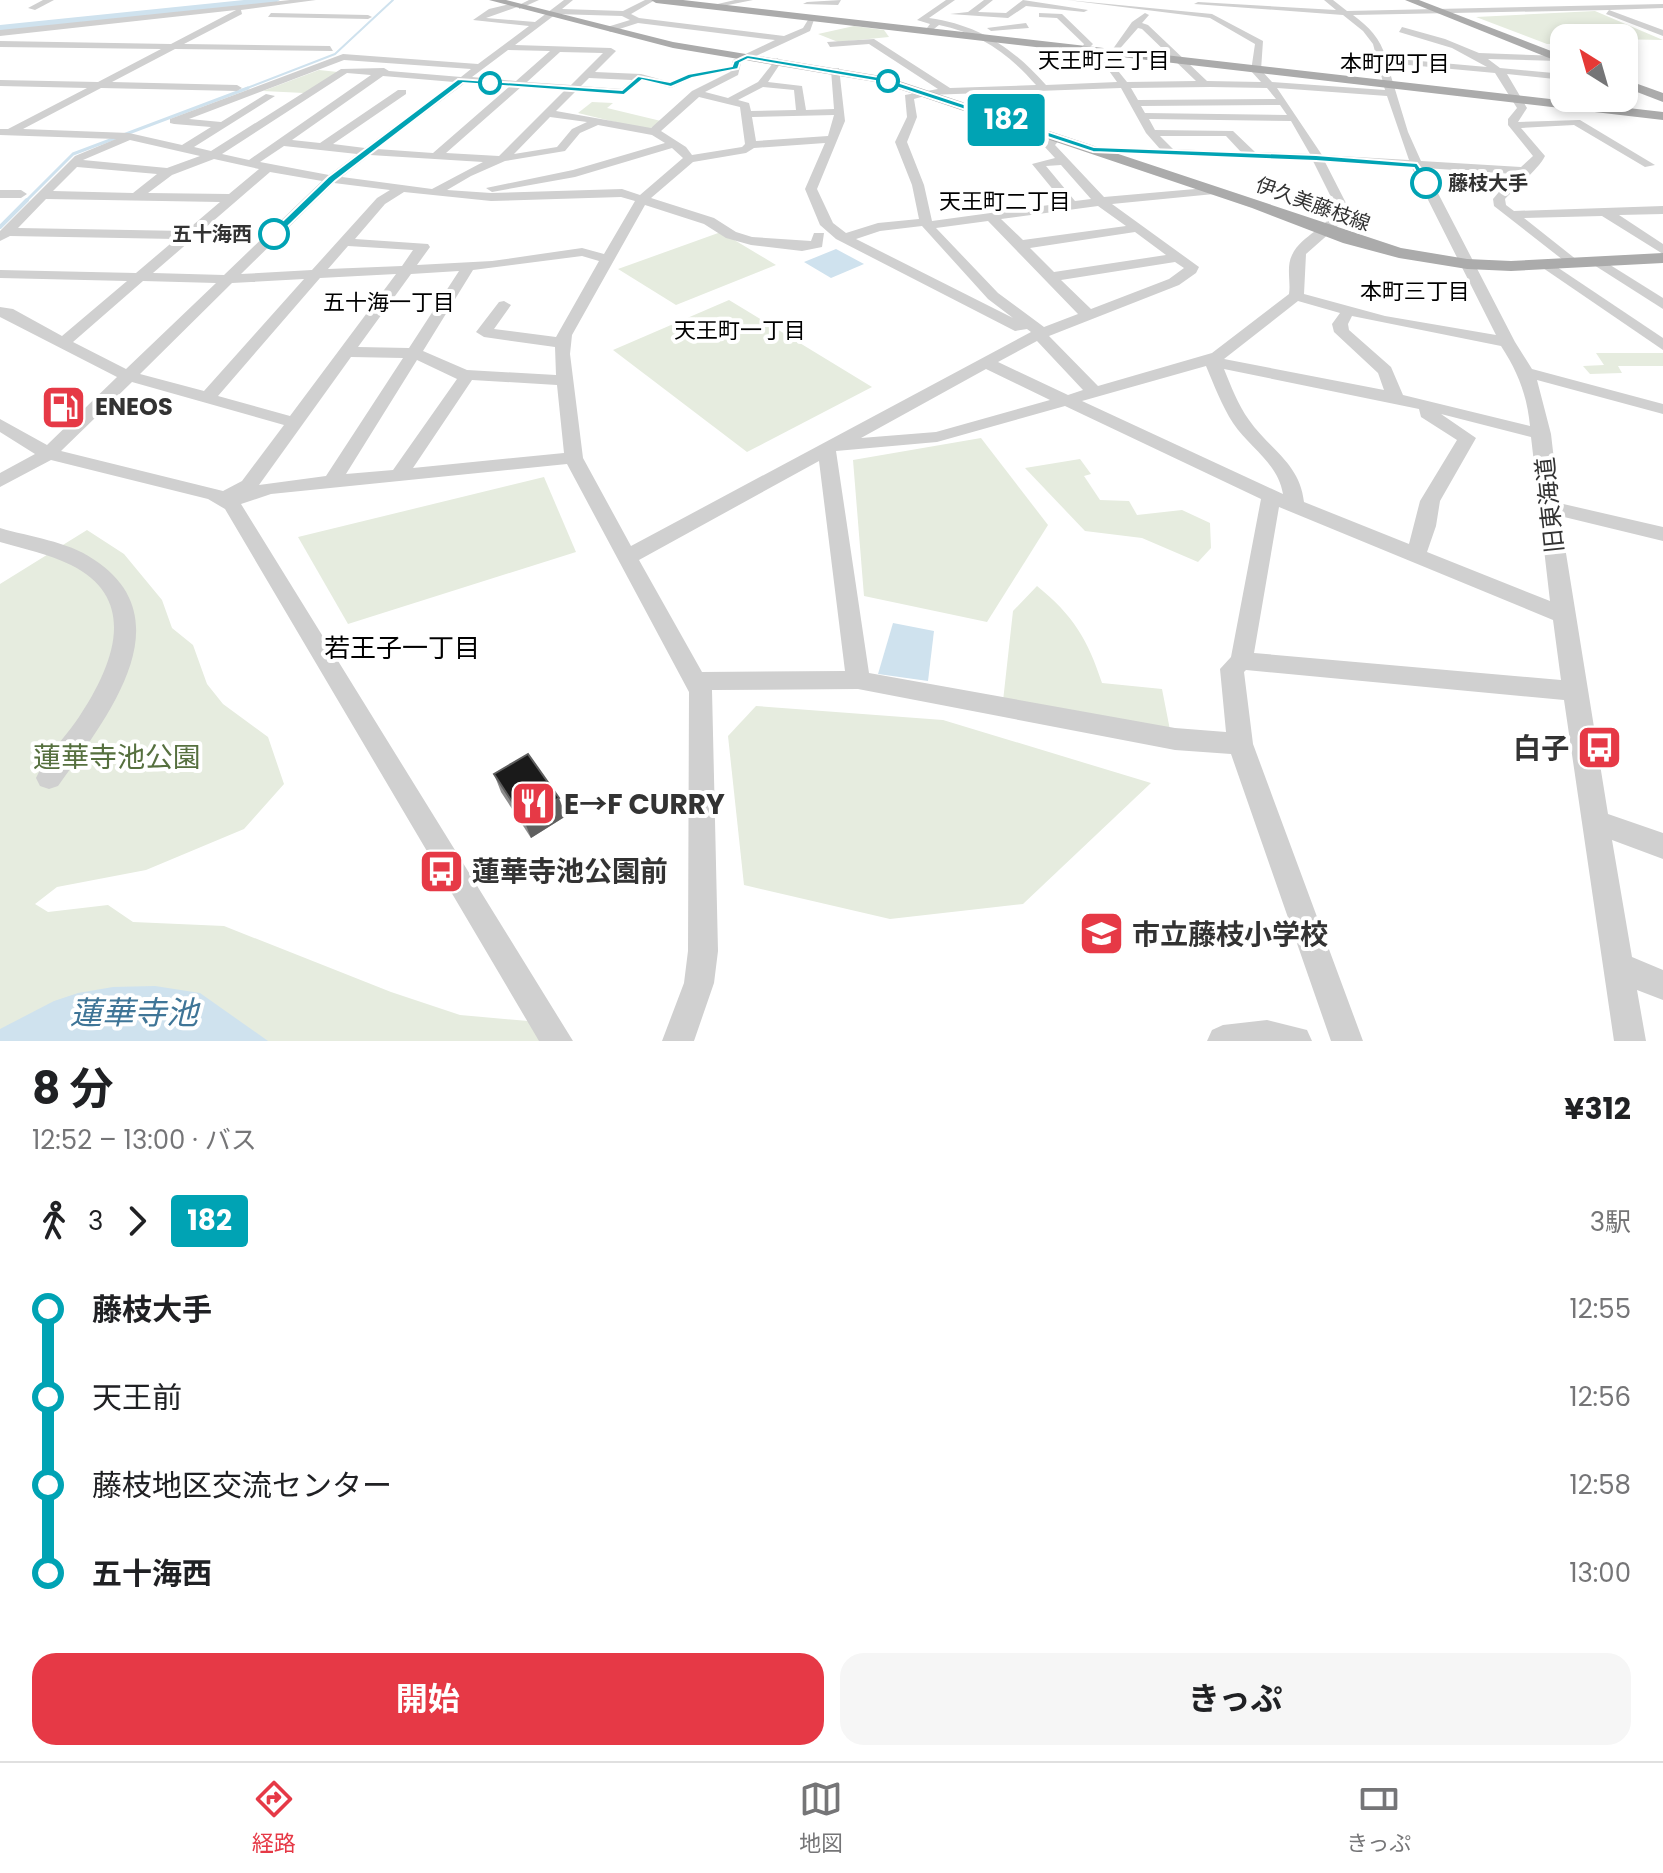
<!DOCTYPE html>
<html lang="ja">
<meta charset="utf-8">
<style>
:root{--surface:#fff;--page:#f6f6f6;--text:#202124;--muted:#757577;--line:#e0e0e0;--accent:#e63946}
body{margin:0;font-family:Poppins,"Noto Sans JP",sans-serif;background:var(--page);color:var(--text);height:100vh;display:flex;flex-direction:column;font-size:30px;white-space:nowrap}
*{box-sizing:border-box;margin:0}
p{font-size:26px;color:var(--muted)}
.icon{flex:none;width:44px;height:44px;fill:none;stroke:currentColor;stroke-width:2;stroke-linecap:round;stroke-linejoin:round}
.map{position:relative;height:1041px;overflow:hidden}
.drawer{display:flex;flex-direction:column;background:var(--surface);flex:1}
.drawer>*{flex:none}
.badge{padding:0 16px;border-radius:6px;font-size:28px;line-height:52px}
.needle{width:52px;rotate:323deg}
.tools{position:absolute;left:1550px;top:24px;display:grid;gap:16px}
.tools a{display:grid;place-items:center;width:88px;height:88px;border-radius:16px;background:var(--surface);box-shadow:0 4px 12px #0003;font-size:40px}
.map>.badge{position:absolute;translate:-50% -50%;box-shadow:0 0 0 4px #fff}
.legs{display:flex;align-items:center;gap:12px;height:88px;padding:0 32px;font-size:26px}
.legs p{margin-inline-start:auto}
.overview{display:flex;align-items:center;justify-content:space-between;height:136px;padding:0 32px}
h1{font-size:44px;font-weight:700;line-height:60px}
.primary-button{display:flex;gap:16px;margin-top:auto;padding:16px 32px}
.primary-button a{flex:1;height:92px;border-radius:24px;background:var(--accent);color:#fff;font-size:32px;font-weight:700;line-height:92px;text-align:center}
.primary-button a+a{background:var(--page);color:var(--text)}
ul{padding:0 32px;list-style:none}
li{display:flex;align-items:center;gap:28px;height:88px;font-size:30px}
li i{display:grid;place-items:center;width:12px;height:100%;margin:0 10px;background:currentColor}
li i::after{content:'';width:20px;height:20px;margin:-10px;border:6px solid;border-radius:50%;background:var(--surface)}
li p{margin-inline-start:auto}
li:first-child i{background:linear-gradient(#0000 50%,currentColor 0)}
li:last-child i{background:linear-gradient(currentColor 50%,#0000 0)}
.dock{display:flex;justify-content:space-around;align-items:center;height:112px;border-top:2px solid var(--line);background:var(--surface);font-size:22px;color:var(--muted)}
.dock a{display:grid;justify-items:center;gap:4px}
.dock .selected{color:var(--accent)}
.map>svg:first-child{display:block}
</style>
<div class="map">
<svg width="1663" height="1041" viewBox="0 0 1663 1041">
<rect width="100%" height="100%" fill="#fff"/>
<g fill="#e6ecdf">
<polygon points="1595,11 1663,40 1564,38 1564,44 1547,44 1476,17"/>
<polygon points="854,26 884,30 889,37 838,42 818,34"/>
<polygon points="319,70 338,72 304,93 263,91"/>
<polygon points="592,102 613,103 607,108 661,121 648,130 578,113"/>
<polygon points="721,232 776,265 676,305 618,269"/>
<polygon points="729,300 872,387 747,452 613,350"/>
<polygon points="1596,353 1663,353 1663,366 1618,366 1622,373 1590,374 1583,366 1604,365"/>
<polygon points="981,438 1048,525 987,622 864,596 853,460"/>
<polygon points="1080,459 1091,474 1084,476 1100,500 1129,501 1137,515 1182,510 1210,523 1211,548 1198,562 1142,538 1085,531 1025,468"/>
<polygon points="544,477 576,552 348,624 298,537"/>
<polygon points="87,530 124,554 162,600 172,628 193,645 207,684 223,704 268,737 284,784 244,829 146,870 57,887 35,904 48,912 108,905 133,922 224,926 391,992 460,1015 528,1021 540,1041 0,1041 0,584"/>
<path d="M1037 586C1073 615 1088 640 1102 683L1162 689 1170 730 1003 701 1013 611Z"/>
<polygon points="756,706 943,720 1151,783 1023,904 890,919 744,885 728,736"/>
</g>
<g fill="#cfe2ee">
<polygon points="836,249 864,264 831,278 804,262"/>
<polygon points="893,623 934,631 928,681 878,674"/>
<polygon points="155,986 200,993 268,1041 0,1041 0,1029 54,1001 78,993 113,987"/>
</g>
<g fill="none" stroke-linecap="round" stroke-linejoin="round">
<polyline stroke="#cfe2ee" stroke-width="2" points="242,90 335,54 393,0"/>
<polyline stroke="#cfe2ee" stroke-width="3" points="25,202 73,154 248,88"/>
<polyline stroke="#cfe2ee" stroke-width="4" points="0,227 27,200"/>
<polygon fill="#cfe2ee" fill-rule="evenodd" points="244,0 280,0 275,3 0,33 0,25"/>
<g fill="#d0d0d0" fill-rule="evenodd">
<polygon points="43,0 54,0 35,10 28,8"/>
<path d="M290 0H316L241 10 242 14 184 44 330 46 333 51 175 49 112 82 237 85 242 88 237 91 101 88 23 129 129 133 182 145 211 127 174 124 170 123V119L343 54 478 64 529 26 473 20 489 9 514 3 517 7 486 18 535 22 564 0H573L562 9 623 11 645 0H655L631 14 639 18 784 36 803 28 811 15 815 17 810 31 741 63 738 75 705 92 728 98 758 82 777 58 782 61 768 82 802 86 806 110 834 109 831 70 839 68 845 121 817 189 833 223 846 233 878 223 919 219 912 185 895 142 907 117 905 95 938 89 869 44 830 47 827 42 874 39 950 88 1036 85C1009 54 980 33 939 25L930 32H924L930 24 917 20 946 0H955L929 18C979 25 1013 48 1046 85L1117 82 1097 54 1102 51 1127 82 1196 81 1142 29 1138 28 1116 53H1110L1132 22 1145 13 1149 15 1142 23 1148 25 1207 81 1261 82 1251 71 1255 44 1210 18 1067 0 1212 14 1263 41 1261 70 1272 82 1385 90 1373 44 1363 31 1343 15 1194 4 1198 2 1336 10 1324 0H1333L1347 11 1663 4V8L1609 10 1663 30V36L1606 14 1609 10 1353 15C1369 27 1380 38 1386 58L1487 67 1452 48 1399 32 1402 27 1445 39 1479 53 1562 56 1559 61 1488 59 1500 68 1564 74V80L1507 74 1527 108 1518 122 1580 120 1655 165 1645 167 1574 125 1521 128 1545 156C1539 169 1516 187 1505 199L1506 205 1514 211 1663 206V214L1619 215 1663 244V254L1602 216 1524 218 1577 260V266L1572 267 1494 206 1493 199 1514 174 1425 168 1515 342 1532 369 1663 404V414L1537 380 1551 434 1559 503 1663 527V541L1560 516 1608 814 1663 833V859L1612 840 1632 957 1663 970V1000L1637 990 1646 1041H1614L1564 700 1246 670 1244 672 1253 744 1363 1041H1331L1231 754 1175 750 858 689 712 690 718 951 714 983 694 1041H662L684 983 688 951 689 692 567 464 271 494 241 504 573 1041H539L225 509 208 499 51 460 0 487V473L35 454 0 432V419L47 445 117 377 0 317V307L13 309 62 336 127 281 0 278V270L136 273 176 239 10 236 0 241V231L75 156 116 139 0 135V129H8L87 88 0 86V80L98 82 161 49 0 47V41L171 44 236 10 0 36V30ZM556 14 622 16 630 20 607 27 610 32 638 23 775 40 733 60 731 67 690 73 670 82 641 74 595 72 616 51 611 48 515 45ZM508 50 550 51 516 81 472 77ZM560 52 603 53 571 85 527 82ZM344 60 471 69 461 77 389 71 384 68 341 69 211 151 194 147 275 96 266 94 221 122 189 119ZM1387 63 1495 73 1517 108 1508 119V125L1533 156 1521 167 1421 161 1408 132ZM731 70 730 72 692 91 651 128 556 111 576 91 624 95 643 80 671 88 693 78ZM347 73 371 75 249 160 222 154ZM383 76 454 82 365 148 333 144 406 94V90H398L320 143 292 140ZM589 78 632 80 622 89 581 86ZM465 83 510 86 433 153 377 149ZM521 87 565 90 499 156 446 153ZM763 87 794 90 796 110 751 111 749 103 738 100ZM1210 87 1267 88 1276 99 1138 100 1131 88ZM1121 88 1146 133 1160 149 1093 147 1089 148V152L1313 161 1336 207C1328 229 1302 234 1292 255 1286 267 1291 282 1289 294L1212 353 1098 386 1049 336 1179 285 1196 273 1199 267 1112 204 1214 194 1218 193V187L1104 197 1055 145 1062 137 1056 134 1043 145 1055 158 1032 164 1064 203 932 221 924 185 907 142 917 117 914 99 928 95ZM1277 88 1387 96 1409 160 1322 155ZM699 97 740 107 745 144 742 147 692 155 686 147 661 131ZM1280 105 1287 115 1145 113 1141 106ZM834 115 828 136 756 141 752 117ZM550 117 587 122 572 129 557 147 514 154ZM1149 119 1291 121 1310 154 1255 152 1233 131 1155 130ZM598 125 652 135 665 143 573 170 486 188 492 192 575 177 672 148 683 158 640 195 622 189 491 193 447 190 471 176 505 161 565 151 580 133ZM1160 136H1226L1241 152 1173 149ZM130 140 200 156 167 168 83 160ZM825 143 805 189 820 225 836 239 1015 331 1027 329 1031 332 631 546 583 458 570 354 572 335 645 205 704 224 726 238 751 245 802 251 822 247 824 233H814L811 241 752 237 736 232 714 218 651 198 693 162 746 153 754 148ZM284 146 357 154 329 175 260 162ZM370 155 483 162 432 189 342 177ZM214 159 259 169 229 194 148 193 172 175ZM1325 162 1412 168 1496 335 1385 316 1304 294 1306 254 1340 224 1348 207ZM1061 165 1091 199 1075 201 1046 166ZM77 167 157 174 133 193 53 191ZM270 172 322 181 224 275 153 273ZM334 183 390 190 377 198 312 270 241 274ZM404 192 491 201 621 197 635 201 604 254 582 248 492 261 417 265 430 247 428 244 355 239 385 204ZM46 199 220 202 186 231 18 228ZM1098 206 1126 226 1023 240 1001 219ZM988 221 1078 314 1044 327 998 293 936 228ZM922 226 988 299 1013 318 856 239 880 231ZM1135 232 1166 255 1054 272 1030 248ZM348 246 413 250 402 266 328 269ZM582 256 599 261 556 337 494 329 511 305 504 301 499 302 476 332 484 337 555 347 556 375 467 370 423 351 473 270ZM1175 262 1184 268 1169 279 1091 309 1061 280ZM459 271 409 348 358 347 411 274ZM396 274 290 416 218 396 320 278ZM304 279 204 391 140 374 232 283ZM143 281 216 283 126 369 73 342ZM1298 301 1340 313 1332 324 1334 332 1378 373 1384 390 1224 359ZM1352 316 1501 346C1518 372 1527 395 1530 426L1403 395 1391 367 1349 330 1348 324ZM1037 341 1083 390 1068 395 998 362ZM351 357 403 358 326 476 259 485ZM417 360 457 379 393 470 346 474ZM1206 366C1214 385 1222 406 1233 423 1250 448 1278 463 1283 494L1082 401ZM986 369 1050 400 936 432 861 438ZM1224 369 1419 409 1421 417 1457 440 1420 501 1409 544 1304 502C1300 463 1269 449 1249 420 1238 405 1231 386 1224 369ZM472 380 557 385 564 453 413 468ZM132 382 284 425 242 481 223 491 61 451ZM1065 406 1261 499 1231 657 1220 669 1226 732 1175 728 869 673 836 451 937 442ZM1441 414 1531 437 1550 601 1427 552 1436 526 1440 501 1476 438ZM819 461 845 671 702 672 639 560ZM1279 507 1553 620 1561 680 1254 653Z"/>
<polygon points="529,0 539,0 519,9 519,5"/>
<polygon points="735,0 753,0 713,8 709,6"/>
<polygon points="841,0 838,5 803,4 807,2"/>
<polygon points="984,0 993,0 978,12 1006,13 1023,0 1088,10 1084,12 1026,6 1008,18 950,14 968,12"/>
<polygon points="271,13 368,15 372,17 368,19 268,17"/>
<polygon points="1039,13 1062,14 1093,44 1087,50 1081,50 1084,44 1057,18 1039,17"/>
<polygon points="1026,23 1029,28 991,31 987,28"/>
<polygon points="0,190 21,190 27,194 21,198 0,198"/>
<polygon points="1599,258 1663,298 1663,309 1594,265 1594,259"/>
<polygon points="1548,261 1663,338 1663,350 1543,268 1541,265"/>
<path d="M0 528C30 537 67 541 93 559 188 620 103 723 58 786L49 789 40 786 36 778C46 756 65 738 79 717 112 667 141 600 71 565 49 554 24 549 0 542Z"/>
<polygon points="1267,1020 1307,1030 1312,1041 1207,1041 1212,1030 1223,1025"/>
</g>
<g fill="#ababab" fill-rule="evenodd">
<polygon points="489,0 506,0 673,42 887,77 1401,248 1467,259 1511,261 1663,253 1663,263 1511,271 1467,269 1399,258 1343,243 1252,208 881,83 673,48"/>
<polygon points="651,0 683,0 1663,112 1663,120 656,3"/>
<polygon points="1405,0 1419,0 1564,56 1564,64"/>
<polygon points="1624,79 1663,93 1663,102 1624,87"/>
</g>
</g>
<polygon fill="#8c8c8c" points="494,774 566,816 531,838 501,792"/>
<polygon fill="#5f5f5f" points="559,798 566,816 531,838 524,820"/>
<polygon fill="#1a1a1a" stroke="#5f5f5f" stroke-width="2" points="528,754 559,798 524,820 494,774"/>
<polygon fill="#00a3b4" stroke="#fff" stroke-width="2" points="747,55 885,78 1094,147 1316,155 1417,163 1431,183 1423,185 1414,168 1316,161 1093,152 881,82 748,59 740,63 738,69 692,78 671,87 642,80 624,95 463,83 335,181 278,236 269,234 328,177 458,79 622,90 638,76 670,82 688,74 732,66 734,61"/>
<defs>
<symbol id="fuel-square" viewBox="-11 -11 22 22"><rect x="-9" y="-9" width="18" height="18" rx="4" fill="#e63946" stroke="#fff"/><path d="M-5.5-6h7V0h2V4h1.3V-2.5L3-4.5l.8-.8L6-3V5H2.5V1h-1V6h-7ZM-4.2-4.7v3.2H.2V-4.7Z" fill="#fff"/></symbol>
<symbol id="bus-square" viewBox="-11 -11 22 22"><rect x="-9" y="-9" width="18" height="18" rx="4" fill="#e63946" stroke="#fff"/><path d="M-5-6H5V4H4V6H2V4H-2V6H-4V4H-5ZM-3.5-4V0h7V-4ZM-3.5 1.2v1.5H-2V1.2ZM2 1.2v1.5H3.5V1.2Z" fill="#fff"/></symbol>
<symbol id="restaurant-square" viewBox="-11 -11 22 22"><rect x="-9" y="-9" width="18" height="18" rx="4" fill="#e63946" stroke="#fff"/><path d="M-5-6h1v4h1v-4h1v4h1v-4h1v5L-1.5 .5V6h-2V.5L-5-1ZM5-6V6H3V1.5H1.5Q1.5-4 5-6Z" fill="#fff"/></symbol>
<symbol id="school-square" viewBox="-11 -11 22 22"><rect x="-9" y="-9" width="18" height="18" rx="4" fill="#e63946" stroke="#fff"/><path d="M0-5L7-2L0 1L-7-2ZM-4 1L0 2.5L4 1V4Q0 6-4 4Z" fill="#fff"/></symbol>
</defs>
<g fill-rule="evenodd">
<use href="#fuel-square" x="38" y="382" width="51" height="51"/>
<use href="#bus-square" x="1574" y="722" width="51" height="51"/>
<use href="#restaurant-square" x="508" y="778" width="51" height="51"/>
<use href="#bus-square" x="416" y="846" width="51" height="51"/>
<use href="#school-square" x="1076" y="908" width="51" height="51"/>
</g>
<g fill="#fff" stroke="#00a3b4" stroke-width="4">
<circle cx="888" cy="81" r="10"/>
<circle cx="490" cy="83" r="10"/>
<circle cx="1426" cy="183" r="14"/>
<circle cx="274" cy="234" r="14"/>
</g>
<g text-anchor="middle" stroke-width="8" stroke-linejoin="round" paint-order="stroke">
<g font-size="20" font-weight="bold" fill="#333" stroke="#fff" text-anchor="start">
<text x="1448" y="190">藤枝大手</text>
<text x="252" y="241" text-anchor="end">五十海西</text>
</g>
<g font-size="20" fill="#333" stroke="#fff">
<text transform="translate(1313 204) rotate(20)" y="7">伊久美藤枝線</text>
</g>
<g font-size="22" fill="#000" stroke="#fff">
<text x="1104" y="68">天王町三丁目</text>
<text x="1395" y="71">本町四丁目</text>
<text x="1005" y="209">天王町二丁目</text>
<text x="1415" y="299">本町三丁目</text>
<text x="389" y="310">五十海一丁目</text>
<text x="740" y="338">天王町一丁目</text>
</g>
<g font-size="24" font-weight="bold" fill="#333" stroke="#fff" text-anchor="start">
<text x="95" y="415">ENEOS</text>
</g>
<g font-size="24" fill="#333" stroke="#fff">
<text transform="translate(1550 505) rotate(-96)" y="8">旧東海道</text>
</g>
<g font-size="26" fill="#000" stroke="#fff">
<text x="402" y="657">若王子一丁目</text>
</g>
<g font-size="28" font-weight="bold" fill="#333" stroke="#fff" text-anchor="start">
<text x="1569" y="758" text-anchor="end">白子</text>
<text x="564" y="814">E→F CURRY</text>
<text x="472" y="881">蓮華寺池公園前</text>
<text x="1132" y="944">市立藤枝小学校</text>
</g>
<g font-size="28" fill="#56703f" stroke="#fff">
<text x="117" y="767">蓮華寺池公園</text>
</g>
<g font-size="32" font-style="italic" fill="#3f7597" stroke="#fff">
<text x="134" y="1024">蓮華寺池</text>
</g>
</g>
</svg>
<div class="tools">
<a><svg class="needle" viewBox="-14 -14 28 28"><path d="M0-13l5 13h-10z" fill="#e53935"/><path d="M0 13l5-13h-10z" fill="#757577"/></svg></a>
</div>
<b class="badge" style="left:1006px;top:120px;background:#00a3b4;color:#fff">182</b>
</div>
<section class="drawer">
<div class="overview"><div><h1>8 分</h1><p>12:52 – 13:00 · バス</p></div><b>¥312</b></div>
<div class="legs"><svg class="icon" aria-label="walk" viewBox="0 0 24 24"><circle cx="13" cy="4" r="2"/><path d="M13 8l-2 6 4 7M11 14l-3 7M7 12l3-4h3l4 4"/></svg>3<svg class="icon" aria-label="forward" viewBox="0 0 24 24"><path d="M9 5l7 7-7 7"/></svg><b class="badge" style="background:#00a3b4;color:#fff">182</b><p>3駅</p></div>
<ul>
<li><i style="color:#00a3b4"></i><b>藤枝大手</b><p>12:55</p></li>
<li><i style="color:#00a3b4"></i><span>天王前</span><p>12:56</p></li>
<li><i style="color:#00a3b4"></i><span>藤枝地区交流センター</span><p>12:58</p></li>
<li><i style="color:#00a3b4"></i><b>五十海西</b><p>13:00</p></li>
</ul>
<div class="primary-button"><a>開始</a><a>きっぷ</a></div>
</section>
<nav class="dock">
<a class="selected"><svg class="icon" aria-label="directions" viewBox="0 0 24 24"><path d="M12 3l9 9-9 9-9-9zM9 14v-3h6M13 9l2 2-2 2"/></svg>経路</a>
<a><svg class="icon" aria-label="map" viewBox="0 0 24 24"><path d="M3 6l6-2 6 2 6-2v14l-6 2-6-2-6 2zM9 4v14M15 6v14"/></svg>地図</a>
<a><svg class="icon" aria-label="tickets" viewBox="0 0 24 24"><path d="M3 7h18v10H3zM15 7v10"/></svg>きっぷ</a>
</nav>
